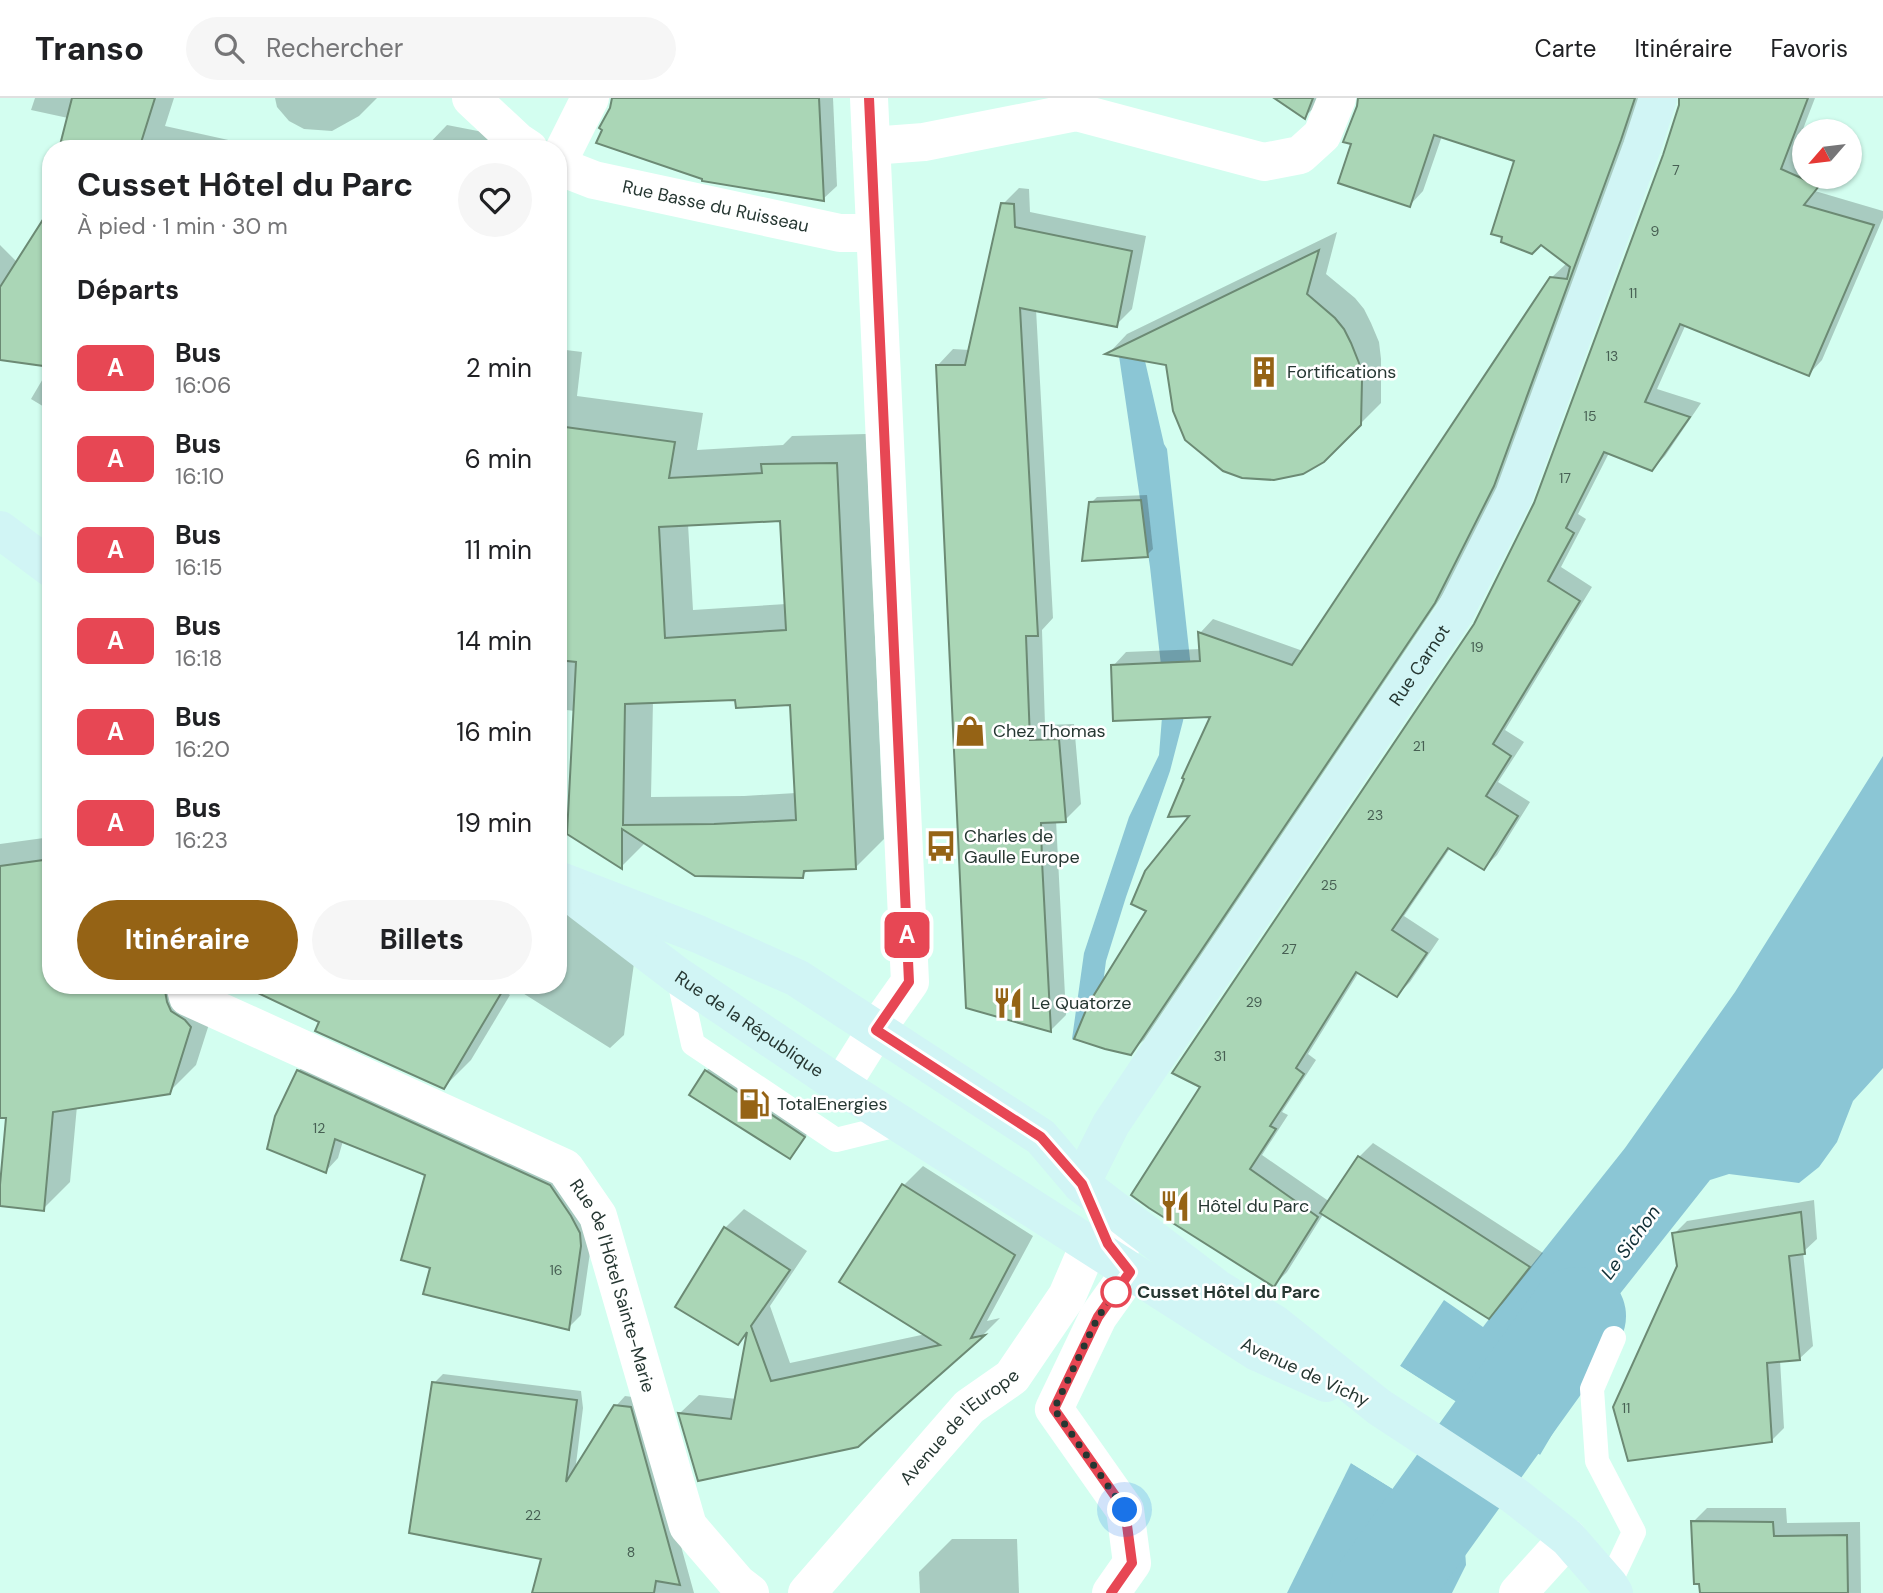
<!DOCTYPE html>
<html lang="fr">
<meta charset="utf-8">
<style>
:root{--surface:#fff;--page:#f6f6f6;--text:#202124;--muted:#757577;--line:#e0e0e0;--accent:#956315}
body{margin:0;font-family:"DM Sans",sans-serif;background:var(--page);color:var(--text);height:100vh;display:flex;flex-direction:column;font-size:26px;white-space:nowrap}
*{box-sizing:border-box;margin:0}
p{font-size:23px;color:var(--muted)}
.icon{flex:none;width:38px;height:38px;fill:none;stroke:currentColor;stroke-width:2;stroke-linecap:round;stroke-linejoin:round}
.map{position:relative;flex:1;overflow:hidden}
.drawer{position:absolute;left:42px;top:42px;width:525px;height:854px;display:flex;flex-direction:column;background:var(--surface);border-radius:28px;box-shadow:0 2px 5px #0004}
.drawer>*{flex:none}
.badge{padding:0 14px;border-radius:10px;font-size:24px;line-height:46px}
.needle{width:46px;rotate:242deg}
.controls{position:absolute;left:1792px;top:21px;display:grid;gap:14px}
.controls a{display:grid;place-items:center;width:70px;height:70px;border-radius:50%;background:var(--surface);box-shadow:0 2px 5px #0004;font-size:35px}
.you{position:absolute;width:35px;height:35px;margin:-18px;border:5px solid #fff;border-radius:50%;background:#1a73e8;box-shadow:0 0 0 10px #1a73e833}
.map>.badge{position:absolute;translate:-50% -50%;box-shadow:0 0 0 4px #fff}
h2{padding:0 35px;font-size:26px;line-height:63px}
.round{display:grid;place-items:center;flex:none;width:74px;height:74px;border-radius:37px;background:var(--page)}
.summary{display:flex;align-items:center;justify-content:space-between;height:119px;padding:0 35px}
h1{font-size:33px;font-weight:700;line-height:52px}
.action{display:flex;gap:14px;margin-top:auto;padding:14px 35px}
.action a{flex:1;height:80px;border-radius:42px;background:var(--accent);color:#fff;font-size:28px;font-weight:700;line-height:80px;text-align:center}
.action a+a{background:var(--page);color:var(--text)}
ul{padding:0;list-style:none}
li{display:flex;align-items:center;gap:21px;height:91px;padding:0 35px}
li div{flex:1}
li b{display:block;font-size:26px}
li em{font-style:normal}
li .badge{min-width:77px;font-weight:700;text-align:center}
header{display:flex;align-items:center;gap:42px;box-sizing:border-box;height:98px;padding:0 35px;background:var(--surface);border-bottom:2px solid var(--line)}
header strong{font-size:33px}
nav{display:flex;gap:38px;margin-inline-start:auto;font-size:24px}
.search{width:490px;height:63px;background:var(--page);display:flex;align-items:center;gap:18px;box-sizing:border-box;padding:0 24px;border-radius:38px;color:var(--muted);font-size:26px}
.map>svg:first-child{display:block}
</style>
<header>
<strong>Transo</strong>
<div class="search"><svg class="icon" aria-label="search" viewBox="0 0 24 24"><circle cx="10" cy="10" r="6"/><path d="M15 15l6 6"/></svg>Rechercher</div>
<nav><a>Carte</a><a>Itinéraire</a><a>Favoris</a></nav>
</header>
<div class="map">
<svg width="1883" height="1495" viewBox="0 0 1883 1495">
<rect width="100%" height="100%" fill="#d3fef0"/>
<g fill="#8bc6d5">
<polygon points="1119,258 1145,263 1164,346 1167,351 1191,570 1183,623 1170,673 1126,799 1106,863 1095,948 1072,941 1084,855 1129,719 1159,657 1164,594 1150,469"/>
<polygon points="1883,658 1883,970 1853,1003 1837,1044 1819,1069 1799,1085 1729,1076 1710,1082 1539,1298 1563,1318 1540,1357 1400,1268 1444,1202 1483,1229 1489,1221 1625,1050 1735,894"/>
<polygon points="1351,1365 1456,1430 1464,1437 1466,1467 1452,1495 1287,1495"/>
</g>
<g fill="#d3fef0">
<polygon points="1400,1268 1432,1289 1540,1357 1538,1359 1431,1292 1398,1271"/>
<polygon points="1352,1362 1458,1427 1466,1434 1464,1437 1456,1430 1351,1365"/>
</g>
<g fill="#0003" fill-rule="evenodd">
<polygon points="35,0 174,0 165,28 242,45 241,51 61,51 68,20 31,12"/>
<polygon points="275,0 377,0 359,18 332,33 304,31 289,23 277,9"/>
<polygon points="613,0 833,0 837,88 823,101 611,10"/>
<polygon points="1277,0 1320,0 1318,5 1305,19"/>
<polygon points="1360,0 1462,0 1443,35 1423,93 1410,107 1353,45"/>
<polygon points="1545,0 1643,0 1507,373 1448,489 1144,942 1130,955 1148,812 1192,716 1213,618 1113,568 1126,554 1201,551 1200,535 1213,521 1303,553 1551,180 1567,165"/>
<polygon points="1681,0 1815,0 1793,57 1804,62 1804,79 1827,79 1815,93 1883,113 1883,120 1822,262 1809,276 1686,226 1657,291 1701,305 1665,358 1652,371 1609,355 1578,416 1586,421 1561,469 1592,489 1505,632 1524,644 1498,684 1530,704 1497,757 1484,770 1451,749 1404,818 1439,841 1410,884 1397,897 1359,874 1308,956 1316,962 1282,1014 1288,1017 1262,1057 1330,1104 1359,1059 1373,1045 1543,1155 1503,1205 1489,1219 1324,1115 1287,1174 1274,1187 1202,988 1475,527 1536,405 1664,56 1681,6"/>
<polygon points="447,27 519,41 518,51 424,51"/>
<polygon points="1019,90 1029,91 1030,114 1146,138 1132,211 1116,227 1036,211 1053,520 1042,532 1045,627 1074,626 1081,706 1065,722 1056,722 1066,917 1051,932 938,267 953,251 970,252 1003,106"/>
<polygon points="51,94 51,313 31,301 51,267 0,261 0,147 18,165 43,124"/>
<polygon points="1337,134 1326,176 1355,200 1364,211 1371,225 1379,244 1381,261 1381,305 1323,363 1167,265 1109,255 1127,236"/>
<path d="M558 251 582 254 577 298 703 315 697 352 783 347 792 338 866 336 884 741 855 770 809 771 802 778 646 744 621 769 575 613 558 611ZM781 421 786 506 693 512 688 426ZM737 601 792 605 796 695 744 698 651 699 653 603Z"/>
<polygon points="1147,397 1153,451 1147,457 1091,405 1097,399"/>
<polygon points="51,739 51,887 199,887 218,898 196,967 169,994 77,1008 70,1084 43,1111 8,1018 0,1019 0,746"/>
<polygon points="558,809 635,858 624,937 610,950 510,887 558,887"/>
<polygon points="494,887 510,897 471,962 444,989 322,922"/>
<polygon points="311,961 563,1075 593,1134 581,1217 568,1230 432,1168 427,1076 343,1043 338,1060 326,1073 298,973"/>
<polygon points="713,967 810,1032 796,1053 790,1059 706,973"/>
<polygon points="923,1068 1033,1138 987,1223 1000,1220 984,1236 857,1347 680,1315 699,1297 737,1301 749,1234 738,1245 725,1130 744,1111 807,1153 770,1208 790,1265 926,1236 904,1087"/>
<polygon points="1814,1102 1817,1141 1803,1154 1813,1248 1799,1261 1780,1262 1784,1330 1771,1343 1678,1168 1674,1136 1687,1123"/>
<polygon points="443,1276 581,1293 583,1310 575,1374 616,1308 625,1298 640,1300 694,1495 534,1495 543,1460 434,1285"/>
<polygon points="1707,1410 1786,1410 1787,1425 1860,1424 1861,1495 1702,1495 1693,1424"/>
<polygon points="952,1441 1017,1441 1019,1495 920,1495 919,1474"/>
</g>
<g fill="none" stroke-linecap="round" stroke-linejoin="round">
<polyline stroke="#8bc6d5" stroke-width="98" points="1378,1495 1577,1218"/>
</g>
<g fill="#aad6b6" stroke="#6c8a74" stroke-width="2" fill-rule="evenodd">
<polygon points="72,0 155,0 139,51 59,51"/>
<polygon points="612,0 819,0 824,103 702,83 702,81 596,45 602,32 599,30 610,10"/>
<polygon points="1274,0 1313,0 1305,21"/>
<polygon points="1358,0 1635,0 1621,42 1494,388 1435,505 1131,957 1105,951 1074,941 1089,905 1146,813 1131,806 1145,773 1189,718 1168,719 1184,681 1182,680 1210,619 1113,623 1111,567 1200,563 1198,534 1292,567 1550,179 1567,181 1570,169 1541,147 1532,156 1501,144 1502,139 1491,136 1514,63 1434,37 1410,109 1338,85 1351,46 1343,44 1357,8"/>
<polygon points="1679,0 1808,0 1781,71 1819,88 1804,107 1874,127 1809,278 1680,226 1645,304 1690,319 1652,373 1604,354 1566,430 1574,435 1548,483 1580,503 1493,646 1511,658 1486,698 1518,718 1484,772 1448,750 1392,832 1427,855 1397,899 1356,874 1296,970 1304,976 1270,1028 1276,1031 1250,1071 1318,1119 1274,1189 1149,1110 1131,1097 1200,989 1172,975 1474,526 1534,405 1663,57 1679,7"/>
<polygon points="1001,105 1014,106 1015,129 1132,153 1117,229 1020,210 1038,538 1026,538 1030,642 1059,641 1066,724 1041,725 1042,763 1051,934 966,910 936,267 965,267"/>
<polygon points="51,109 51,269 0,262 0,189"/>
<polygon points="1319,152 1307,196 1335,220 1344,231 1351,245 1359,265 1362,282 1361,327 1324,364 1303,376 1274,382 1242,380 1223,373 1185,342 1173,313 1166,267 1105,256"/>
<path d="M558 328 675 344 669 380 762 375 761 366 837 365 856 771 804 773 803 780 695 778 622 731V771L567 736 576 564 558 562ZM780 423 786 532 665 540 659 429ZM735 602 736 610 790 607 796 722 714 726 623 727 625 606Z"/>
<polygon points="1141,402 1148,459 1082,463 1089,404"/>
<polygon points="51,761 51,887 164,887 167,904 171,913 185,922 191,929 170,996 53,1014 44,1113 0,1108 0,1087 6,1020 0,1020 0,768"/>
<polygon points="241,887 506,887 444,991 315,933 319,924"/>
<polygon points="297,972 550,1087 571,1118 580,1135 581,1148 569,1232 423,1196 430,1170 401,1162 425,1077 335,1041 326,1075 267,1051 275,1018"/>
<polygon points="705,972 805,1039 790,1061 689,997"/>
<polygon points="1358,1058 1530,1169 1489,1221 1320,1115"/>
<polygon points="902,1086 1015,1157 971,1240 985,1237 858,1349 698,1383 678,1315 731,1321 747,1234 738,1247 675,1209 724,1129 790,1172 751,1228 771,1283 940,1247 839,1184"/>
<polygon points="1801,1114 1805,1156 1789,1158 1800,1262 1767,1265 1772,1344 1628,1363 1613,1309 1677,1168 1672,1135"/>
<polygon points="432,1284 577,1302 566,1384 614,1307 631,1309 680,1487 656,1483 654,1495 532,1495 541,1461 409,1435"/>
<polygon points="1691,1423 1773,1424 1774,1438 1847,1437 1848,1495 1700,1495 1699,1486 1694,1486"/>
</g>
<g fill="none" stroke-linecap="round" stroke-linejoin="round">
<g stroke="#fff" stroke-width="24">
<polyline points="678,878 693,946 836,1042 901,1026"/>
<polyline points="1609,1487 1634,1434 1597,1363 1592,1291 1614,1240"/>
</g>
<g stroke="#fff" stroke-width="38">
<polyline points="471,0 517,43 529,51"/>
<polyline points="869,0 910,884 876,932"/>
<polyline points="871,48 924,44 1076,14 1264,64 1300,57 1322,37 1337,0"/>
<polyline points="558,64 590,0"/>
<path id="s1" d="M558 68 594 82 840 135H875"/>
<path id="s2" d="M185 887 188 899 565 1070 598 1118 688 1428 737 1485 750 1495"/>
<path id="s3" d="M807 1495 969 1309 1012 1279 1067 1198 1089 1147 1108 1146 1120 1151"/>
<polyline points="1111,1495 1132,1465 1125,1412 1054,1311 1098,1219 1130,1174"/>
<polyline points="1518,1495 1568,1440"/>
</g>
<polyline stroke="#fff" stroke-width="38" points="841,988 876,932"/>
<g stroke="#d1f5f5" stroke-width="38">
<polyline points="0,432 51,470"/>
<polyline points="558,782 698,836 797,880 1041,1039 1081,1086 1218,1191 1275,1226 1379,1309 1515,1398 1568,1440 1609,1487 1614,1495"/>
<path id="s4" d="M581 804 678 878 841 988 1257 1254 1326 1285"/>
<path id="s5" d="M1081 1086 1111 1026 1454 516 1514 397 1642 49 1658 0"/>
</g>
</g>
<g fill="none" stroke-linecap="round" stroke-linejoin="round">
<defs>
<polyline id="line" points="869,0 909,884 876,932 1041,1039 1082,1086 1108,1146 1130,1174 1098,1219 1054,1311 1125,1412 1132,1465 1111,1495"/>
</defs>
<use href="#line" stroke="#fff" stroke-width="16"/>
<use href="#line" stroke="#e74754" stroke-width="10"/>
<polyline stroke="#263732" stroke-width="7" stroke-dasharray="0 12.6" points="1116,1194 1098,1219 1054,1311 1125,1412"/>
</g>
<defs>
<symbol id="building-bare" viewBox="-9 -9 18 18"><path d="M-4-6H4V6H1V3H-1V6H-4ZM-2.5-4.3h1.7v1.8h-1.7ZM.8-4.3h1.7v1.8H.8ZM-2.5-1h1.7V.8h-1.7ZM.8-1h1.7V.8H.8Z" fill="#956315" stroke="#fff" stroke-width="2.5" paint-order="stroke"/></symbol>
<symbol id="shop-bare" viewBox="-9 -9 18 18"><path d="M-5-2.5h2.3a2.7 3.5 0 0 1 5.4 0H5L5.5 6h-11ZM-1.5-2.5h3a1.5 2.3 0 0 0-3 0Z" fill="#956315" stroke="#fff" stroke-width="2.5" paint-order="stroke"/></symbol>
<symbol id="bus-bare" viewBox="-9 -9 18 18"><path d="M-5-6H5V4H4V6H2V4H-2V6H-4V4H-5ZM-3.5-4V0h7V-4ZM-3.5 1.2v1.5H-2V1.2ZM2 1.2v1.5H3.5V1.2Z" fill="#956315" stroke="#fff" stroke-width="2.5" paint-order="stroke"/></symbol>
<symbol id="restaurant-bare" viewBox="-9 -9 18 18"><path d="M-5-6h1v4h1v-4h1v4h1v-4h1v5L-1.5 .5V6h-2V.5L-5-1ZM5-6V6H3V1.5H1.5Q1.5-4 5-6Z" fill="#956315" stroke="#fff" stroke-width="2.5" paint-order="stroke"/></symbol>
<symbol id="fuel-bare" viewBox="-9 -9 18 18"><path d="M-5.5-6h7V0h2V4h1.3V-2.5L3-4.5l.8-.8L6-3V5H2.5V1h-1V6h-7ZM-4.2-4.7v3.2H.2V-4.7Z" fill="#956315" stroke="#fff" stroke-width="2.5" paint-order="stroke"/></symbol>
</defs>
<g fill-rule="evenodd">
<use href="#building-bare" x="1242" y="252" width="44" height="44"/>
<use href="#shop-bare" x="948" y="611" width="44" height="44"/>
<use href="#bus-bare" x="919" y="726" width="44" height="44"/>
<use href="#restaurant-bare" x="986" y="883" width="44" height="44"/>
<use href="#fuel-bare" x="732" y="984" width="44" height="44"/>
<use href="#restaurant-bare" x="1153" y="1086" width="44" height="44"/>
</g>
<circle fill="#fff" stroke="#e74754" stroke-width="3.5" cx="1116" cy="1194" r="14"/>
<g text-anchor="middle" stroke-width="5" stroke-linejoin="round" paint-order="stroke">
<g font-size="14" fill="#475f53">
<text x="1676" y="77">7</text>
<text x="1655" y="138">9</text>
<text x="1633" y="200">11</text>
<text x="1612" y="263">13</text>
<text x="1590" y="323">15</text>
<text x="1565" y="385">17</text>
<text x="1477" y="554">19</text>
<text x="1419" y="653">21</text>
<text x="1375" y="722">23</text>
<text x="1329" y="792">25</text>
<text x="1289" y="856">27</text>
<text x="1254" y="909">29</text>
<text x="1220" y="963">31</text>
<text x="319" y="1035">12</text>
<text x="556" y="1177">16</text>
<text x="1626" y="1315">11</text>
<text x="533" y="1422">22</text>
<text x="631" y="1459">8</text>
</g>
<g font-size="18" fill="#263732" stroke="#fff">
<text dy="6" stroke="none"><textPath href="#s1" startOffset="163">Rue Basse du Ruisseau</textPath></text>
<text dy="6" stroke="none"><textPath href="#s5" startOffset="620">Rue Carnot</textPath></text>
<text dy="6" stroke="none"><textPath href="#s4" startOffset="208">Rue de la République</textPath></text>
<text dy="6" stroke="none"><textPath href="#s2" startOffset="555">Rue de l'Hôtel Sainte-Marie</textPath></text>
<text transform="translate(1305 1274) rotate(25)" y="6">Avenue de Vichy</text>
<text dy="6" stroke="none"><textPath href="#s3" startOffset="226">Avenue de l'Europe</textPath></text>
</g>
<g font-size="18" fill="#263732" stroke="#fff" text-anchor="start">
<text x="1287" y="280">Fortifications</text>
<text x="993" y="639">Chez Thomas</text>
<text x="964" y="744">Charles de<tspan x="964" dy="21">Gaulle Europe</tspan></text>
<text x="1031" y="911">Le Quatorze</text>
<text x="777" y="1012">TotalEnergies</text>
<text x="1198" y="1114">Hôtel du Parc</text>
</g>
<g font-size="18" font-weight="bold" fill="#263732" stroke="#fff" text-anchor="start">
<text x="1137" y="1200">Cusset Hôtel du Parc</text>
</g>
<g font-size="19" font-style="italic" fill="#102e35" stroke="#fff">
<text transform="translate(1630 1144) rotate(-54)" y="7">Le Sichon</text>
</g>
</g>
</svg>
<div class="controls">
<a><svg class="needle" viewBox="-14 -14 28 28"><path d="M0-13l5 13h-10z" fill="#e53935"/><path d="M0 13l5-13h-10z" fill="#757577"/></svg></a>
</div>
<div class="you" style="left:1125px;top:1412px"></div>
<b class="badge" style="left:907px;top:837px;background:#e74754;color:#fff">A</b>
<section class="drawer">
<div class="summary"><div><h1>Cusset Hôtel du Parc</h1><p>À pied · 1 min · 30 m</p></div><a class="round"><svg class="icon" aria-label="heart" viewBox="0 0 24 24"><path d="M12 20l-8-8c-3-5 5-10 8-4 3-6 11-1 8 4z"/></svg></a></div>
<h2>Départs</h2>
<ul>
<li><span class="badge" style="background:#e74754;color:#fff">A</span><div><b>Bus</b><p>16:06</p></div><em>2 min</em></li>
<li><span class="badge" style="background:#e74754;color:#fff">A</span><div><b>Bus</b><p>16:10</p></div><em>6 min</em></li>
<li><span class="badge" style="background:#e74754;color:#fff">A</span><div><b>Bus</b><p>16:15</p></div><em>11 min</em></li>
<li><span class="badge" style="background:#e74754;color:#fff">A</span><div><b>Bus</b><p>16:18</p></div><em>14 min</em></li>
<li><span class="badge" style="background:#e74754;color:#fff">A</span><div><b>Bus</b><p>16:20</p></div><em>16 min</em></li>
<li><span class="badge" style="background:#e74754;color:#fff">A</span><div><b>Bus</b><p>16:23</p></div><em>19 min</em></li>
</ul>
<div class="action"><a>Itinéraire</a><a>Billets</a></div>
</section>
</div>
